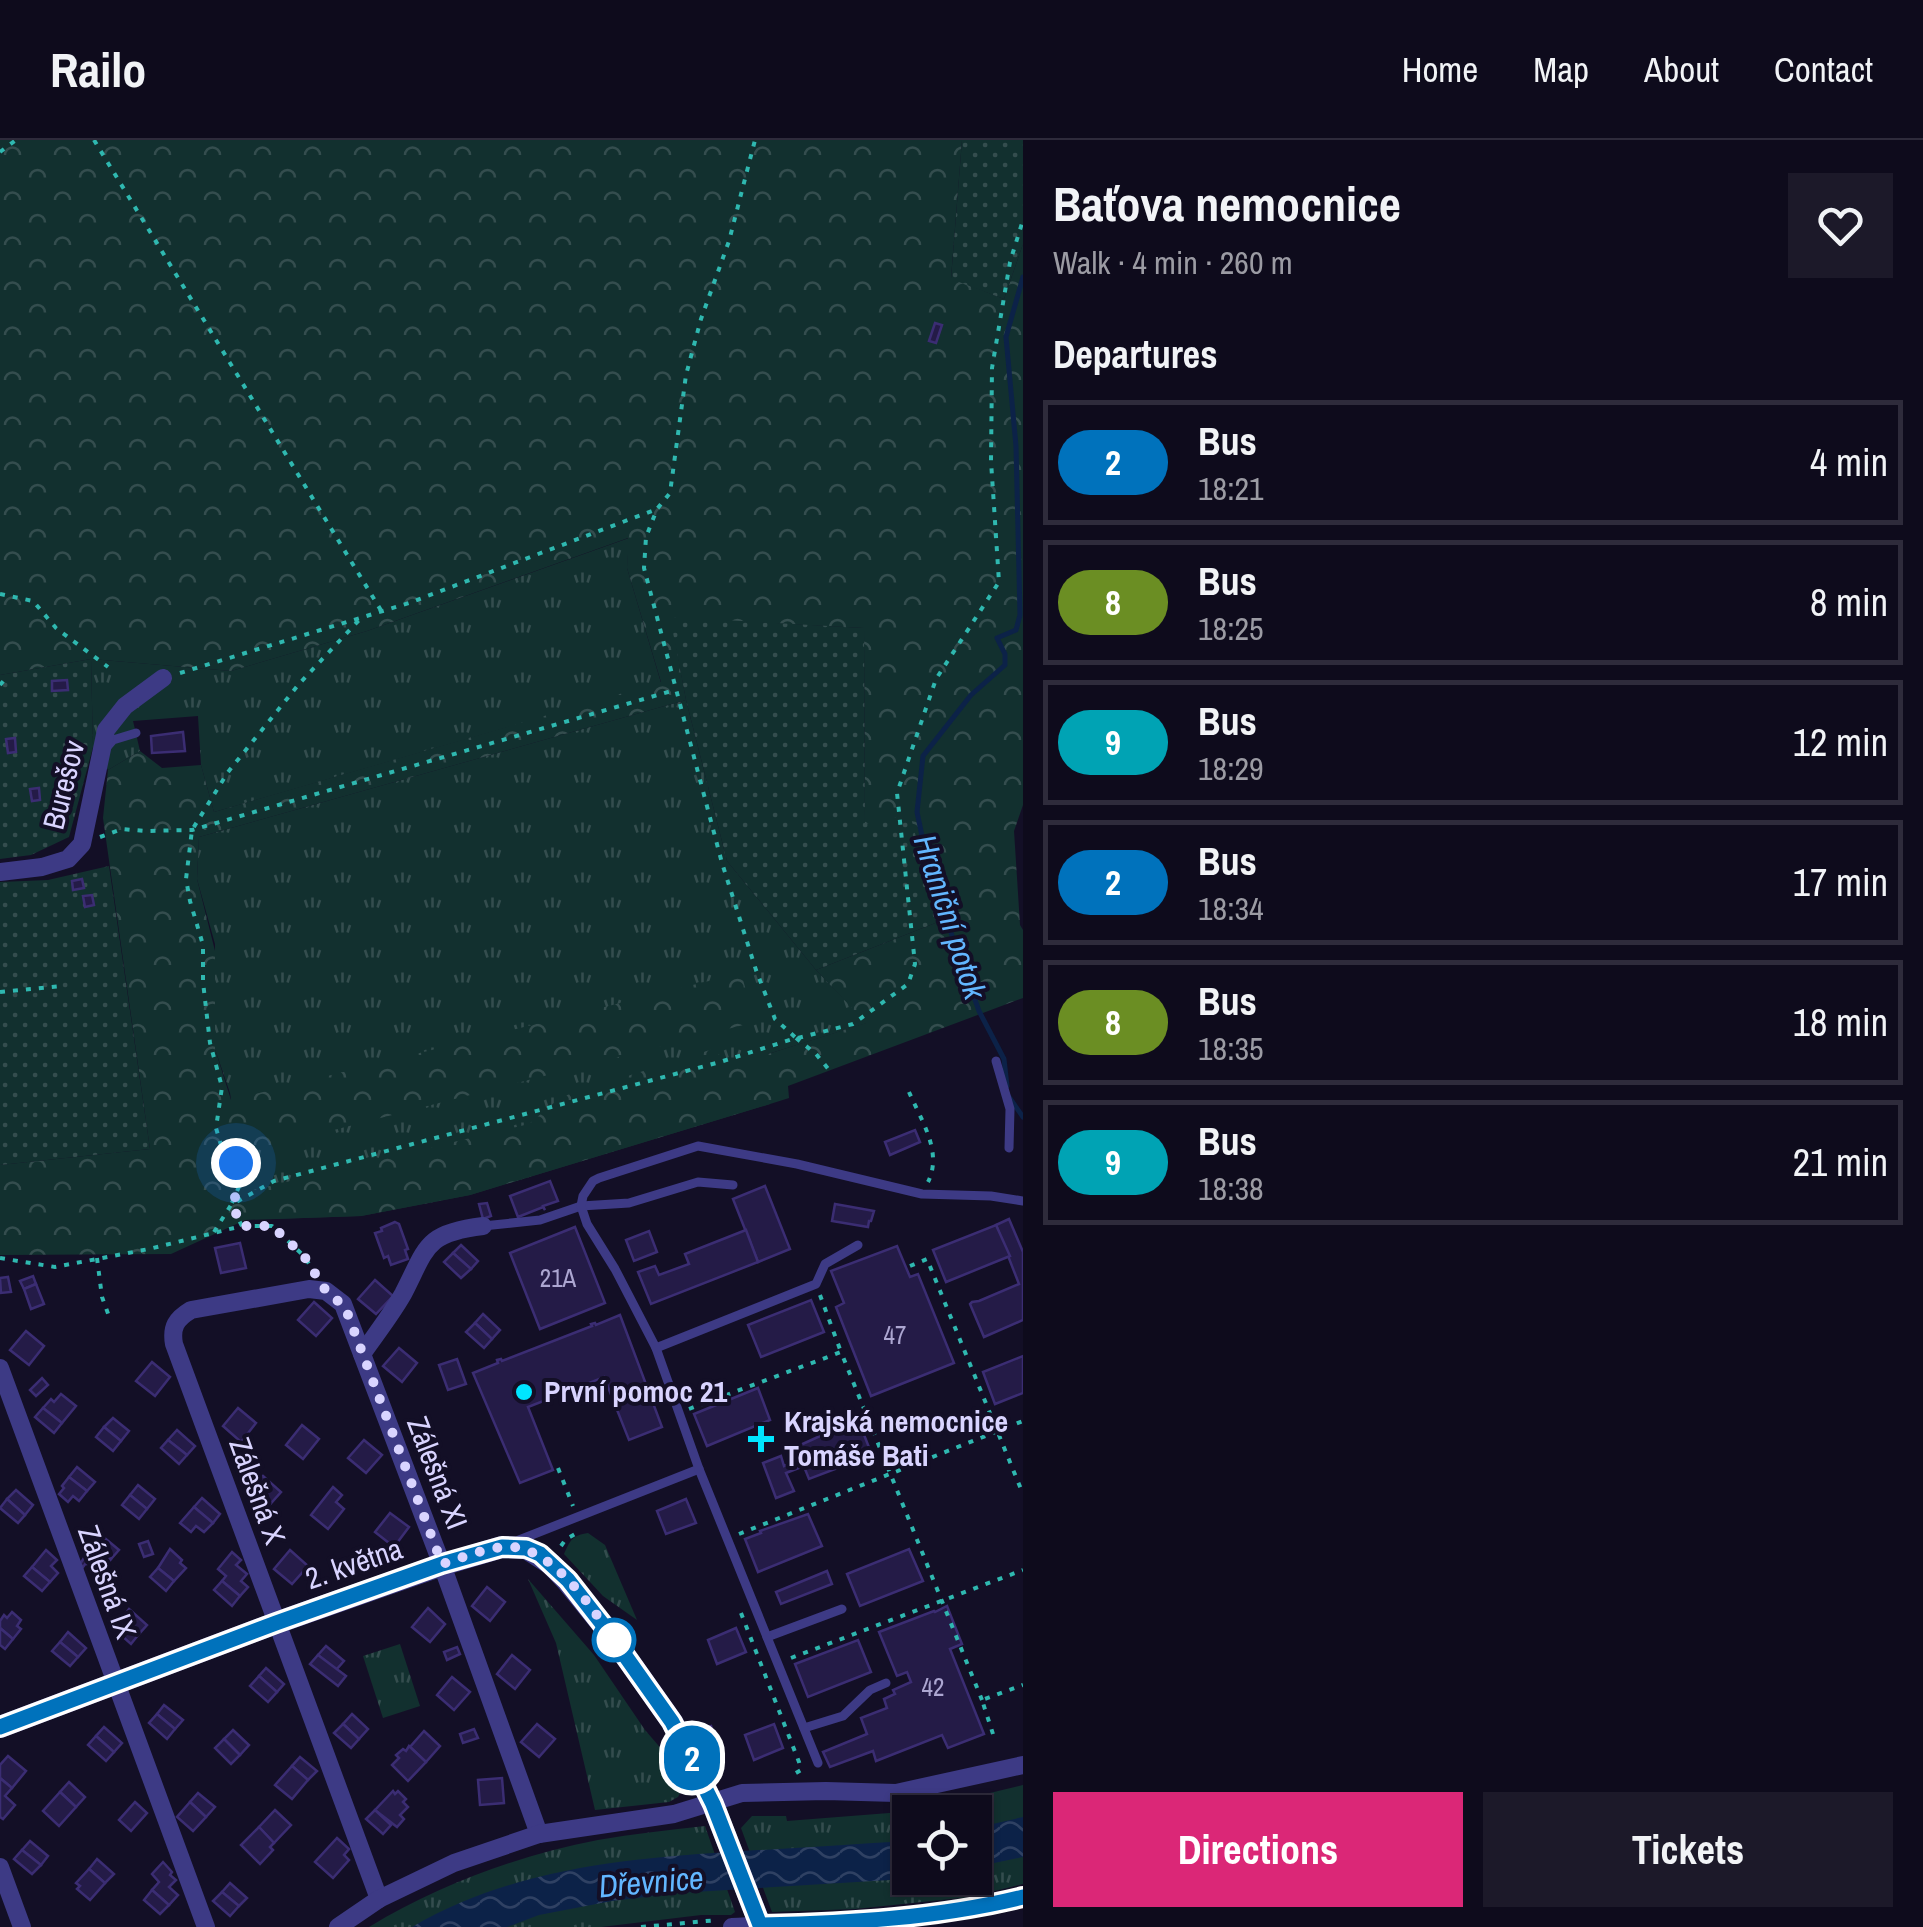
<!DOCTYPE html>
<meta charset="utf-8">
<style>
:root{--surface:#0e0b1c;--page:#1c1929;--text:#f1f3f6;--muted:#9b9ba3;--line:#2e2b3b;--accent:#db2777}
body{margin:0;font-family:"Archivo Narrow",sans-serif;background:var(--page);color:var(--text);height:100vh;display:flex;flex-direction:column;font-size:38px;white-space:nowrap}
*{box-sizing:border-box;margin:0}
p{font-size:32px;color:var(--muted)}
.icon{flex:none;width:55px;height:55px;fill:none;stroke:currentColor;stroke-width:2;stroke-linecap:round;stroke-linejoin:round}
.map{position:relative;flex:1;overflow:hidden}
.details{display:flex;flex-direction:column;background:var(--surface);width:900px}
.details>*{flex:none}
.badge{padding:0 20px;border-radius:32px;font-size:35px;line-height:65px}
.controls{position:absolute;left:892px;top:1655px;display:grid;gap:20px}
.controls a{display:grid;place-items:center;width:100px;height:100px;border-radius:0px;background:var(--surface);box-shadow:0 2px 8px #0004,0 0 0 2px var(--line);font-size:50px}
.you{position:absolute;width:50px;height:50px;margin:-25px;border:8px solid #fff;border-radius:50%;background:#1a73e8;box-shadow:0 0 0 15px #1a73e833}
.map>.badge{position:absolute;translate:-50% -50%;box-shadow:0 0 0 5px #fff}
h2{padding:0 30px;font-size:38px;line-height:90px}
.round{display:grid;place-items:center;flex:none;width:105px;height:105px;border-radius:0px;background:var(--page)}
.head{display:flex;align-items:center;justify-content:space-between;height:170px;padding:0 30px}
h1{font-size:48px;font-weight:800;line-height:75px}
.cta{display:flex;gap:20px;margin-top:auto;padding:20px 30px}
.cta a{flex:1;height:115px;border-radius:0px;background:var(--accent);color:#fff;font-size:40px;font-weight:800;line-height:115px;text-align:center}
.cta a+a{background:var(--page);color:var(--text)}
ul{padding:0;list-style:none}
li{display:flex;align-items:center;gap:30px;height:125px;margin:0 20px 15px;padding:0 10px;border:5px solid var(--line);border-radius:0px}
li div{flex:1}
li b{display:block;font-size:38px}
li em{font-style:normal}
li .badge{min-width:110px;font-weight:700;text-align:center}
header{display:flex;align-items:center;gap:60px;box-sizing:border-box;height:140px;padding:0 50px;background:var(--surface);border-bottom:2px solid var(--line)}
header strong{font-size:48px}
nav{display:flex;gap:55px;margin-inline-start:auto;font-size:35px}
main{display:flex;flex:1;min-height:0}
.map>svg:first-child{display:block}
</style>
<header>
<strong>Railo</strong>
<nav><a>Home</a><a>Map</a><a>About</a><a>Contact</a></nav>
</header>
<main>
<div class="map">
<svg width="1023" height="1787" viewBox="0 0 1023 1787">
<defs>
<pattern id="grass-tufts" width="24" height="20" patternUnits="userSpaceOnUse" patternTransform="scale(2.5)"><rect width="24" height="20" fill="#12302f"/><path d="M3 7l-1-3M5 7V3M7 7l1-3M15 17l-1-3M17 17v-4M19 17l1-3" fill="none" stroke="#344d4e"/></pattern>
<pattern id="forest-crowns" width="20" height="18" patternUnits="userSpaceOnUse" patternTransform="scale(2.5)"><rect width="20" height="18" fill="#12302f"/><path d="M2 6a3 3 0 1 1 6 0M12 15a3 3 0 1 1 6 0" fill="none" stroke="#344d4e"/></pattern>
<pattern id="garden-dots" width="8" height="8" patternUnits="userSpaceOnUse" patternTransform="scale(2.5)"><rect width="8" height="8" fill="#12302f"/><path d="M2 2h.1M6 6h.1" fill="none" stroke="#344d4e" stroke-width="1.8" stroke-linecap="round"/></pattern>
<pattern id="water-waves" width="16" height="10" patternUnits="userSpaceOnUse" patternTransform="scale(2.5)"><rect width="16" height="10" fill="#0c2248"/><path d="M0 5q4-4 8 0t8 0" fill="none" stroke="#2f4163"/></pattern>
</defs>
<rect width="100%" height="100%" fill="#130f26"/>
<g fill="url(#grass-tufts)" fill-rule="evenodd">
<polygon points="629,398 627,428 661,543 214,672 201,625 198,576 133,581 140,611 108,630 93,607 91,519 231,531 367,491"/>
<polygon points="686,560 727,721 816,830 867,883 768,914 770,964 470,1055 361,1076 271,1079 250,1047 241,1022 230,953 215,909 215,804 197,739 199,697"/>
<path d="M588 1393 605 1405 637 1480 603 1456 564 1414C570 1400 573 1395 588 1393Z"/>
<polygon points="528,1439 594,1515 645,1590 677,1627 684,1646 678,1657 669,1662 595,1670 556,1503"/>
<polygon points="400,1504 420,1566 383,1578 363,1516"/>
<path d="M1023 1645V1744L970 1757 855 1769 772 1772 741 1688 752 1676H786L787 1681 915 1671ZM910 1672H975V1738H910Z"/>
<path d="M705 1686 735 1772 731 1775H701L601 1787H369C440 1744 517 1716 598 1700 633 1694 669 1690 705 1686Z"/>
</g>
<path fill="url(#forest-crowns)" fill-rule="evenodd" d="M0 0H962L951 138 1004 159 1023 104V665L1014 691 1020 785 1023 790V858L788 946 789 958 770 964 470 1055 361 1076 245 1080 171 1114 0 1115V1025L150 1009 103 678 108 630 140 611 162 628 201 625 214 672 661 542 627 428 628 398 367 491 231 531 91 519 0 535ZM671 478 864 488 865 685 938 782 816 830 866 883 768 914V925H730L713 909 561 957 529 984 253 1050 241 1022 240 1014 755 882 741 833 231 960 215 909V811L197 739 199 697 686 560Z"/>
<g fill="url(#garden-dots)">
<polygon points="962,0 1023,0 1023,104 1004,159 951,139"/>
<polygon points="670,477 864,488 865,684 910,674 938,782 816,830 727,721 686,560"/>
<polygon points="91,519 93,607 69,697 31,715 0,719 0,535"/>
<polygon points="109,726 150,1009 0,1025 0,742 48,740"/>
</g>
<g fill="url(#water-waves)">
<polygon points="1023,1677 1023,1717 975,1727 975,1688"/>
<path d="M910 1701V1738H923L678 1753 612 1761 539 1775 507 1787H412C513 1728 629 1718 743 1711 799 1708 854 1704 910 1701Z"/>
</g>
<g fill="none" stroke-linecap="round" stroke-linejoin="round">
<g stroke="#0c2248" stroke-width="5">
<polyline points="1007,946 1004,919 979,871 930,734 917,672 923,616 971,555 1005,525 1005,514 997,498 1016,490 1020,475 1016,306 1006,197 1023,137"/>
<polyline points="1009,957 1023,977"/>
</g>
</g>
<g fill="#241b47" stroke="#3b2d73" stroke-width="2.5">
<polygon points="935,183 942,185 936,203 929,201"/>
<polygon points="67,540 68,550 52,551 52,541"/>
<polygon points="183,592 185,611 152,613 151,596"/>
<polygon points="15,598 16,612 8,613 6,599"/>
<polygon points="39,648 40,660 32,661 30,649"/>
<polygon points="82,739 84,748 73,750 72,741"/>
<polygon points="92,755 94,765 85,767 83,756"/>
<polygon points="915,990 920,1002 890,1015 885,1002"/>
<polygon points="550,1041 558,1061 543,1066 545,1070 543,1067 518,1077 510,1056"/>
<polygon points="765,1046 790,1109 758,1122 733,1059"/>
<polygon points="487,1063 491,1076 483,1079 479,1064"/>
<polygon points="835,1064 874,1071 871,1081 869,1081 868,1087 832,1081"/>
<polygon points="1009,1079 1023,1112 1023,1180 984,1197 970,1164 972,1162 979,1161 1019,1144 996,1085"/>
<polygon points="395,1082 399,1084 408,1109 405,1110 408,1119 391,1125 388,1116 384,1118 375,1093 382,1091 381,1088"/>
<polygon points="996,1085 1010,1116 946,1142 933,1110"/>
<polygon points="575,1087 605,1163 540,1189 510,1113"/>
<polygon points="746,1090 758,1122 651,1164 638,1132 655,1126 659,1135 689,1124 685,1114"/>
<polygon points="649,1091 657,1112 634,1121 626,1100"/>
<polygon points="240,1103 246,1128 221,1133 215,1108"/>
<polygon points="461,1105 478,1121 471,1129 453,1113"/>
<polygon points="897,1106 910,1137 918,1134 954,1223 871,1256 836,1167 844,1163 831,1131"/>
<polygon points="453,1113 471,1129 461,1138 444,1122"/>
<polygon points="33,1136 36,1144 24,1149 20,1141"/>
<polygon points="8,1137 11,1152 1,1153 0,1138"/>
<polygon points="375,1140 393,1156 376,1174 358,1159"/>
<polygon points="36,1144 44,1164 31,1169 24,1149"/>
<polygon points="811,1160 824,1192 761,1217 748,1185"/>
<polygon points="314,1162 332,1178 316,1196 298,1180"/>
<polygon points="483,1174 500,1190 492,1199 475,1183"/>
<polygon points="620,1175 662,1287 629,1300 604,1237 528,1267 553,1330 520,1343 473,1233 498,1223 497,1220 501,1219 502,1221 592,1186 591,1184 595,1183 596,1185"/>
<polygon points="475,1183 492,1199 484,1208 466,1192"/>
<polygon points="26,1191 44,1206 29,1225 10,1210"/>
<polygon points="399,1208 417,1223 402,1242 383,1226"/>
<polygon points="1023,1216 1023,1253 995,1264 983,1232"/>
<polygon points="457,1219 466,1244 448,1250 439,1225"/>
<polygon points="152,1222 170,1237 155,1256 136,1241"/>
<polygon points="42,1238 48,1245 36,1256 30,1250"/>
<polygon points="758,1248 770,1280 707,1306 694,1274"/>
<polygon points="61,1254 76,1266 62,1283 43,1268 51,1259 54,1262"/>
<polygon points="43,1268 62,1283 54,1293 35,1277"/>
<polygon points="238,1268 256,1283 241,1302 223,1286"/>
<polygon points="113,1278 129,1291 121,1301 104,1287"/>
<polygon points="859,1282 872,1315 809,1339 796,1307 842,1286 843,1289"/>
<polygon points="302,1285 319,1299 303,1319 286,1305"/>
<polygon points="104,1287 121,1301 113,1311 96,1297"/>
<polygon points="177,1290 195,1306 187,1315 168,1300"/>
<polygon points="168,1300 187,1315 179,1324 161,1308"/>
<polygon points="364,1300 382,1315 366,1333 348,1318"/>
<polygon points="781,1316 784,1326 801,1319 804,1326 786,1333 794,1351 776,1358 763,1323"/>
<polygon points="77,1327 95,1342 87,1351 69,1337"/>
<polygon points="263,1336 281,1352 265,1370 247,1354"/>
<polygon points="69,1337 87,1351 79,1361 73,1356 68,1362 59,1354 64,1348 62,1346"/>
<polygon points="138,1345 155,1359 147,1369 130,1355"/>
<polygon points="333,1347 342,1355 336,1362 344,1369 328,1389 311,1375"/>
<polygon points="16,1350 33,1365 25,1375 7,1359"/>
<polygon points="130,1355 147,1369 139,1379 122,1365"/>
<polygon points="202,1358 220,1374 213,1383 194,1367"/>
<polygon points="7,1359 25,1375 18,1383 0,1368"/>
<polygon points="686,1359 696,1383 666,1394 657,1371"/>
<polygon points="194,1367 213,1383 204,1392 196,1386 191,1392 180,1383"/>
<polygon points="390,1373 409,1387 394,1407 375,1392"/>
<polygon points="808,1374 822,1406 758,1432 745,1399 761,1393 760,1391"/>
<polygon points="101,1395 119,1410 111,1419 93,1404"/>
<polygon points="148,1401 153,1414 144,1417 139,1404"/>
<polygon points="93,1404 111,1419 103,1429 96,1423 91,1428 86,1423 83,1427 80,1424"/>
<polygon points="170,1409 182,1420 180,1423 186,1428 174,1441 158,1428"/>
<polygon points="909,1409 923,1441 860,1466 847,1434"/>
<polygon points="46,1410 57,1420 51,1426 58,1433 50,1442 32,1427"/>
<polygon points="290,1410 308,1426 292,1444 274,1429"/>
<polygon points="232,1412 241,1420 236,1425 247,1434 241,1441 248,1447 240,1456 222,1441 226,1436 218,1429"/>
<polygon points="32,1427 50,1442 42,1451 24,1436"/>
<polygon points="158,1428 174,1441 166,1451 150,1437"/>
<polygon points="827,1431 832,1444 781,1464 776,1452"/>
<polygon points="222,1441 240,1456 232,1466 214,1450"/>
<polygon points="487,1447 505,1462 490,1481 472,1466"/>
<polygon points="947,1466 962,1504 950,1509 984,1594 948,1608 942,1595 876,1621 873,1611 830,1627 823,1612 867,1594 861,1578 887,1568 884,1559 895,1554 893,1550 911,1542 907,1532 897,1536 879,1492 934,1471 935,1472"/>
<polygon points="428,1468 445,1484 430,1502 412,1487"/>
<polygon points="129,1469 147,1485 139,1494 121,1479"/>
<polygon points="12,1472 21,1480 17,1486 21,1489 13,1499 0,1488 0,1481 4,1475 7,1478"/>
<polygon points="121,1479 139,1494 131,1504 113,1488"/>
<polygon points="0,1488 13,1499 5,1509 0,1505"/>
<polygon points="736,1488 746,1512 717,1524 708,1500"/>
<polygon points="68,1492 86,1508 78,1517 60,1502"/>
<polygon points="858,1500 871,1532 808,1557 795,1524"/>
<polygon points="60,1502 78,1517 70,1526 52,1511"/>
<polygon points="326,1506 344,1521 336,1530 318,1515"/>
<polygon points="457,1507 460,1514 447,1520 444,1512"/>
<polygon points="318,1515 346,1536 338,1546 310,1524"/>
<polygon points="512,1515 530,1530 515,1549 497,1534"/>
<polygon points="266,1528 284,1544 277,1552 259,1536"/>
<polygon points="259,1536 277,1552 268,1562 250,1546"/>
<polygon points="452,1537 470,1552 454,1570 437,1555"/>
<polygon points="164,1565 183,1580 175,1589 157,1574"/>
<polygon points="157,1574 175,1589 167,1599 149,1583"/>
<polygon points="352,1574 368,1589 359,1599 343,1584"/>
<polygon points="343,1584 359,1599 351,1608 334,1593"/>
<polygon points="537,1584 555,1599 539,1617 521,1602"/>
<polygon points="774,1584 783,1608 754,1620 745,1595"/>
<polygon points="711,1586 717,1605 711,1607 704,1588"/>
<polygon points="104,1587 122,1603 114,1612 96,1596"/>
<polygon points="474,1589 478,1598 463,1603 460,1594"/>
<polygon points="233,1590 249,1605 240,1615 224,1599"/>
<polygon points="424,1591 440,1606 426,1622 410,1607"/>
<polygon points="96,1596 114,1612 106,1621 88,1605"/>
<polygon points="224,1599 240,1615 231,1624 215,1608"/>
<polygon points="409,1606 426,1622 408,1641 392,1625 399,1618 396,1615 403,1609 406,1611"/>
<polygon points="8,1616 26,1631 12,1648 0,1638 0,1625"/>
<polygon points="300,1617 317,1631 308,1640 292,1626"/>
<polygon points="292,1626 308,1640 292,1659 275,1645"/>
<polygon points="0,1638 12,1648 5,1656 15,1665 3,1679 0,1677"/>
<polygon points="502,1638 504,1663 480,1665 478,1640"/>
<polygon points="69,1642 85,1657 76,1667 60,1652"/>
<polygon points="393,1651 395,1654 398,1651 406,1659 403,1662 408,1667 400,1675 404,1679 397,1687 375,1670"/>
<polygon points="60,1652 76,1667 59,1686 43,1671"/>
<polygon points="198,1653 215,1667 206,1677 190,1662"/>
<polygon points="135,1662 147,1673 131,1691 119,1680"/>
<polygon points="190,1662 206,1677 193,1691 177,1677"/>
<polygon points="275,1670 291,1685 274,1703 259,1687"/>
<polygon points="375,1670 391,1685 383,1694 366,1679"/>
<polygon points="259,1687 274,1703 270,1707 273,1710 260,1724 241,1705"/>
<polygon points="337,1698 349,1709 344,1715 349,1720 333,1738 315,1722"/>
<polygon points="30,1701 48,1716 41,1725 22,1710"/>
<polygon points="22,1710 41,1725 32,1734 14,1719"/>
<polygon points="97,1719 114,1734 105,1743 89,1729"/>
<polygon points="163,1722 172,1732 170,1735 176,1740 169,1747 178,1755 169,1765 152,1750 159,1742 152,1734"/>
<polygon points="89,1729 105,1743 90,1760 77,1749 80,1746 76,1743"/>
<polygon points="230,1743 247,1758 239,1766 222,1752"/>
<polygon points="152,1750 169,1765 160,1774 144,1760"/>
<polygon points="222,1752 239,1766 230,1776 213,1761"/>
</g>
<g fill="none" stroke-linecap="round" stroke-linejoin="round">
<g stroke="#2fb8b0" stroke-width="4" stroke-dasharray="5 8" stroke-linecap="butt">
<polyline points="94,0 382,472"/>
<polyline points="0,12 16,0"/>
<polyline points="0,454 33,461 56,488 108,527"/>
<polyline points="180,533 409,463 657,369"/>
<polyline points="0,545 5,539"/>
<polyline points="100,697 122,689 145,691 192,690 675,550"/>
<polyline points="0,852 63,846"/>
<polyline points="796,898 816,914 830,931"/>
<polyline points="798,898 853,884 908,844 915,824 897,653 936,539 999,442 991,321 992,228 1010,122 1023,80"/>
<path d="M909 952C921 980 943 1012 928 1042"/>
<polyline points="242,1086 231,1065 241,1042 236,1023 221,1005 216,988 222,947 210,903 203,842 203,805 190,761 186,739 192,690 228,632 299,544 360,479"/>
<polyline points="214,1092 231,1065 274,1041 720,922 796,898 775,879 756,830 722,723 644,428 646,397 657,369 670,353 686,235 701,179 729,101 755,0"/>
<polyline points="0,1118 55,1127 149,1109 242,1086 272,1086 304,1116 314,1132"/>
<polyline points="97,1118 102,1157 110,1179"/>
<polyline points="910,1126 927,1119 1023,1354"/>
<polyline points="820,1155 841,1212"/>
<polyline points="689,1269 841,1212 982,1560"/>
<polyline points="558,1328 573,1366"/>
<polyline points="739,1394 1023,1281"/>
<polyline points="561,1406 566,1399 577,1393"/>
<polyline points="741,1473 799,1622 801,1630 794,1634"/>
<polyline points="791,1518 1023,1430"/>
<polyline points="993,1594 982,1560 1023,1545"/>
<polyline points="641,1787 718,1780"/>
</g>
<g stroke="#3d3a85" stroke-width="9">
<polyline points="106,608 113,600 136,593"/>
<polyline points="996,921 1010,969 1009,1008"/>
<polyline points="483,1086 540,1080 581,1066 629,1063 698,1042 733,1045"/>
<polyline points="656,1208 816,1144 825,1124 858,1105"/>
<polyline points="519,1400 699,1329"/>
<polyline points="767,1497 842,1469"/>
<polyline points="804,1588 843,1576 870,1550 886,1543"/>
<polyline points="818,1623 699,1329 656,1208 615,1129 587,1084 581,1066 583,1056 593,1041 599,1038 698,1006 797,1024 922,1054 991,1056 1023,1061"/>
</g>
<g stroke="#3d3a85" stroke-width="18">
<polyline points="0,732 42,727 68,719 82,704 106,590 125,566 163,538"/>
<path d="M362 1214C376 1194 391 1175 403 1154 427 1108 424 1093 483 1086"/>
<polyline points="0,1228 206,1787"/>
<polyline points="0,1727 22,1787"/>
<path d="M379 1759 174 1204C171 1187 176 1179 191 1170L309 1149 326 1151 343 1164 442 1425 539 1694"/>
<polyline points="338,1787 379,1759 454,1723 539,1694 674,1674 742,1653 826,1651 896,1653 1023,1625"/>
<path d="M732 1787C829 1781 928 1781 1023 1757"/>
</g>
<polyline stroke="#3d3a85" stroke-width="22" points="0,1587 276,1483 442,1425 502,1407 526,1408 551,1424 567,1441 607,1490 672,1582 689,1612 714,1667 761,1787"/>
</g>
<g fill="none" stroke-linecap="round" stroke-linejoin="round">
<defs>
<path id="line" d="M0 1587 276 1483 442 1424 502 1407 526 1408 540 1414 568 1440 607 1490 672 1582 713 1664 760 1785C848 1783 938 1778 1023 1757"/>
</defs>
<use href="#line" stroke="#fff" stroke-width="22"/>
<use href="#line" stroke="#0072bc" stroke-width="15"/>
<path stroke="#d9d4ff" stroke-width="10" stroke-dasharray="0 18" d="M236 1023 241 1042 232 1065 242 1086H272L304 1116 326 1151 345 1167 442 1424C462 1418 483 1409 503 1407 549 1402 591 1466 614 1500"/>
</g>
<g fill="#00e5ff" stroke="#130f26" stroke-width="4">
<circle cx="524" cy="1252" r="10"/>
<path d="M756 1284h10v10h10v10h-10v10h-10v-10h-10v-10h10z"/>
</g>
<circle fill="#fff" stroke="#0072bc" stroke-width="5" cx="614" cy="1500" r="20"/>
<g text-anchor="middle" stroke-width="8" stroke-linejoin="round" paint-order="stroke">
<g font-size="25" fill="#aca6d1">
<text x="558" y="1147">21A</text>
<text x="895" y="1204">47</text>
<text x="933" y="1556">42</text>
</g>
<g font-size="30" fill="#d9d4ff" stroke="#130f26">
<text transform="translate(64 645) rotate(-76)" y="10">Burešov</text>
<text transform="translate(437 1333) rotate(69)" y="10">Zálešná XI</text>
<text transform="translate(257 1351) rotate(70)" y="10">Zálešná X</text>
<text transform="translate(354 1424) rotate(-19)" y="10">2. května</text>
<text transform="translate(107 1442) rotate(70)" y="10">Zálešná IX</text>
</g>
<g font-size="30" font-weight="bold" fill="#d9d4ff" stroke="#130f26" text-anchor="start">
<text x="544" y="1262">První pomoc 21</text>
<text x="784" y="1292">Krajská nemocnice<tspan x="784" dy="34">Tomáše Bati</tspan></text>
</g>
<g font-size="32" font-style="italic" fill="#62b6ff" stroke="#130f26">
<text transform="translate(950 777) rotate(72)" y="11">Hraniční potok</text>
<text transform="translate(651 1742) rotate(-5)" y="11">Dřevnice</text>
</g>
</g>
</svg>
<div class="controls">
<a><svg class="icon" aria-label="locate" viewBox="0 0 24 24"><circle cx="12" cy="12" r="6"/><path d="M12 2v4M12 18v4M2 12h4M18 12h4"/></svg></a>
</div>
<div class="you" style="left:236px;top:1023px"></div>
<b class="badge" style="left:692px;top:1618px;background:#0072bc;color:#fff">2</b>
</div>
<section class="details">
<div class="head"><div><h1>Baťova nemocnice</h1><p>Walk · 4 min · 260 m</p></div><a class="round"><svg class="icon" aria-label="heart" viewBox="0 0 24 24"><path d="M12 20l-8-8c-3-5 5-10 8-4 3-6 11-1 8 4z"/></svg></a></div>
<h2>Departures</h2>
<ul>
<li><span class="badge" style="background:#0072bc;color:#fff">2</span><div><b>Bus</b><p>18:21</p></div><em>4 min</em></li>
<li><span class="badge" style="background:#6b8e23;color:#fff">8</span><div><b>Bus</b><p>18:25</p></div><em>8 min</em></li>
<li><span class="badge" style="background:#00a3b4;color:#fff">9</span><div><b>Bus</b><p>18:29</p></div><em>12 min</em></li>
<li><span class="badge" style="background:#0072bc;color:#fff">2</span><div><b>Bus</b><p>18:34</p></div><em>17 min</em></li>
<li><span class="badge" style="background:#6b8e23;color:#fff">8</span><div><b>Bus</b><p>18:35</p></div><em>18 min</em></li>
<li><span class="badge" style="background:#00a3b4;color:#fff">9</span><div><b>Bus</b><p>18:38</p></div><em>21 min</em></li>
</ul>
<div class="cta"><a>Directions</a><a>Tickets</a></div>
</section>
</main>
